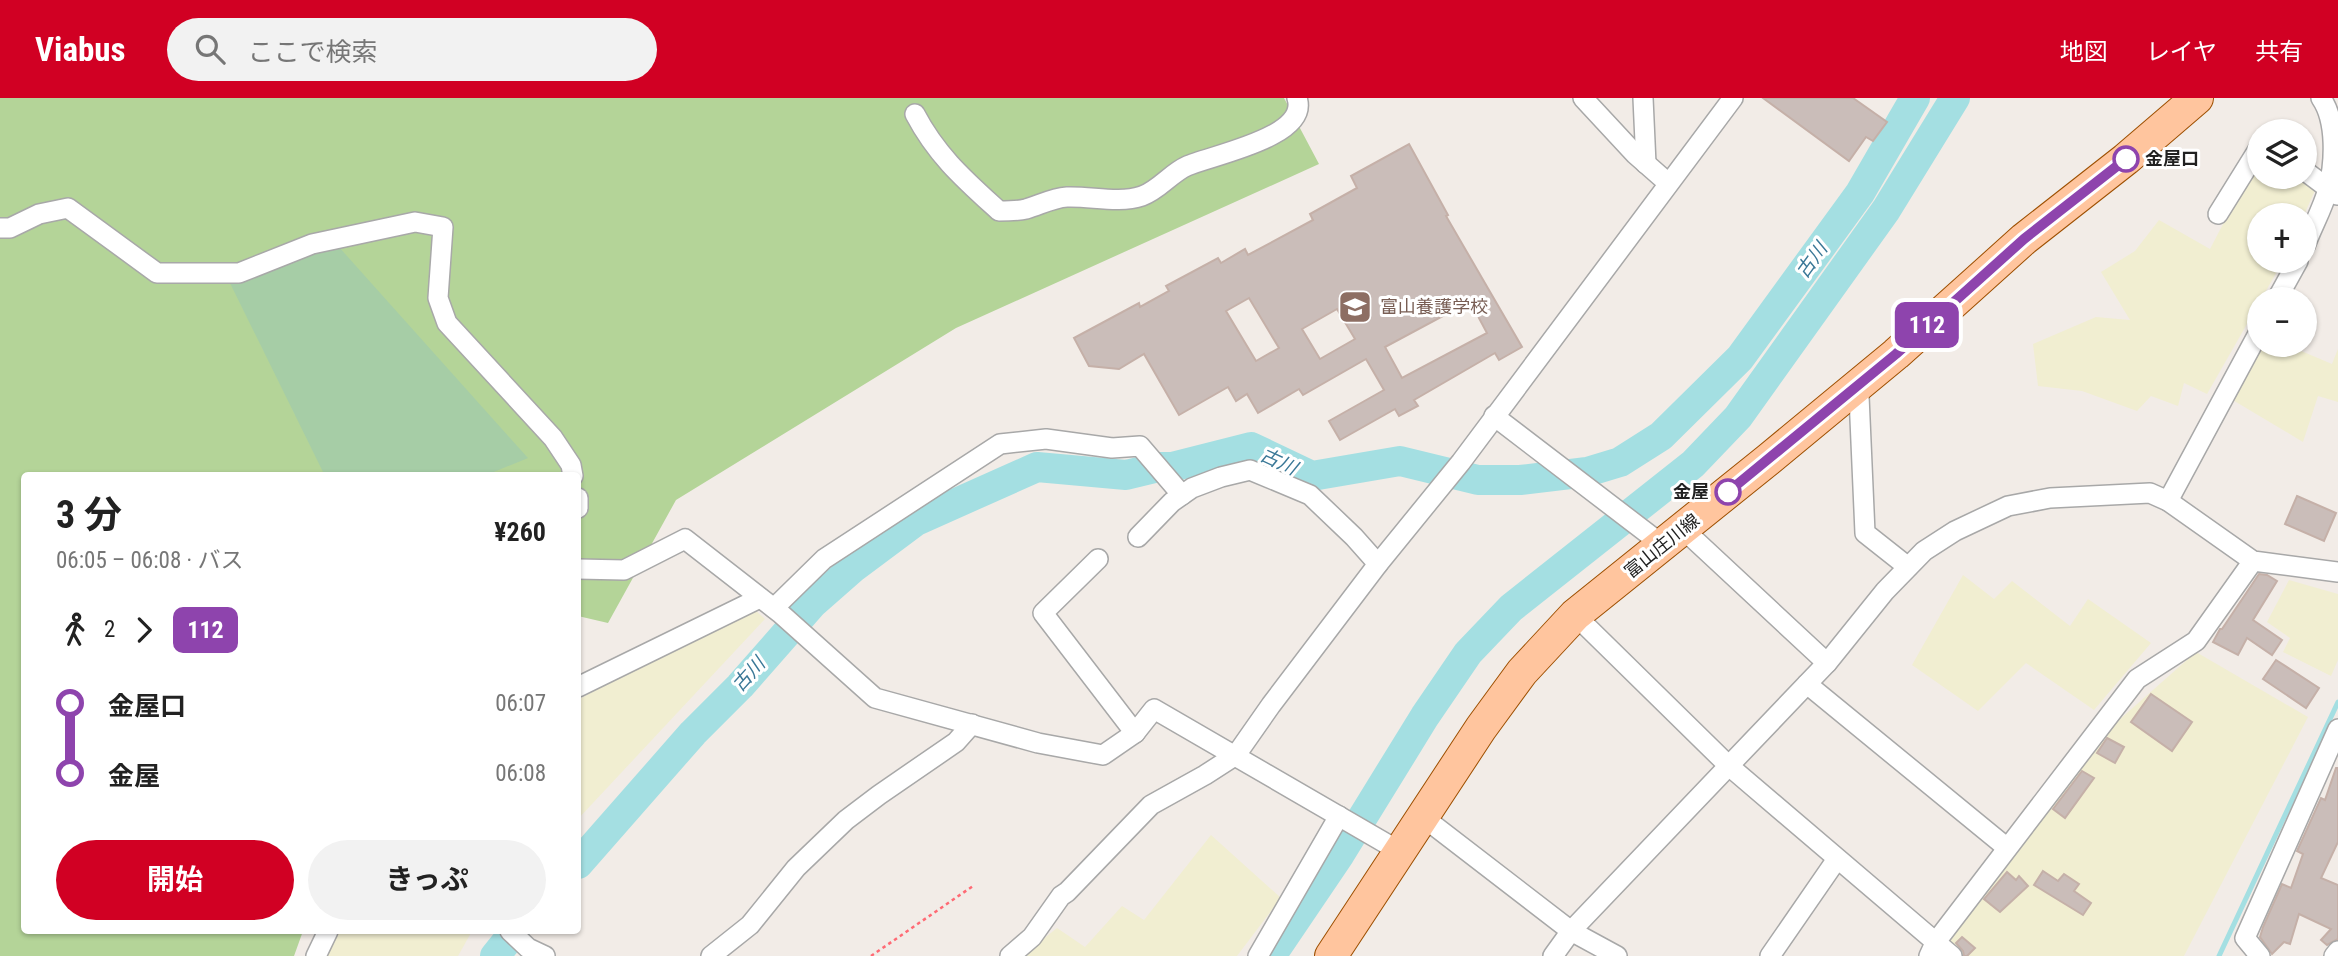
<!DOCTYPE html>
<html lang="ja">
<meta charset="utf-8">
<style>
:root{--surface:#fff;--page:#f2f2f2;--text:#222;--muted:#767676;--accent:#d10023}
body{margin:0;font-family:"Roboto Condensed","Noto Sans JP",sans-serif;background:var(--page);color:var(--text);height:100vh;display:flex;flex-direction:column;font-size:26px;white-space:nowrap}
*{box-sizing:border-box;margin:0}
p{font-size:23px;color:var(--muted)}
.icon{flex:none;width:38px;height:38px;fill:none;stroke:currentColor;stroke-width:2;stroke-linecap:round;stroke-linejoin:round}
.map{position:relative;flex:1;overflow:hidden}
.drawer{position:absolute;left:21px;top:374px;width:560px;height:462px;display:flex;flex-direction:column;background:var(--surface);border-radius:7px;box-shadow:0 2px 5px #0004}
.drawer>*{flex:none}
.badge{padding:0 14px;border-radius:10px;font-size:24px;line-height:46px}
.tools{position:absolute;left:2247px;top:21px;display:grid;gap:14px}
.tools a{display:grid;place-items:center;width:70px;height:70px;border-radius:50%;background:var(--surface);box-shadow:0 2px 5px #0004;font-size:35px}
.map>.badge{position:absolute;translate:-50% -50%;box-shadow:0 0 0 4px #fff}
.legs{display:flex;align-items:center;gap:10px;height:77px;padding:0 35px;font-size:23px}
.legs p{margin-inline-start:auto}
.headline{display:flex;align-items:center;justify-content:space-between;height:119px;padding:0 35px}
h1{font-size:38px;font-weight:700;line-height:52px}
.cta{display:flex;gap:14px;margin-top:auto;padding:14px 35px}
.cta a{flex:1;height:80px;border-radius:42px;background:var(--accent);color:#fff;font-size:28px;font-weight:700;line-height:80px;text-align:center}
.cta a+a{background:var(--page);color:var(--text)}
ul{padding:0 35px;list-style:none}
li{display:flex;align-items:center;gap:24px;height:70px;font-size:26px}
li i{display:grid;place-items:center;width:10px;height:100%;margin:0 9px;background:currentColor}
li i::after{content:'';width:18px;height:18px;margin:-9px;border:5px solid;border-radius:50%;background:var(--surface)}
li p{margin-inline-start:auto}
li:first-child i{background:linear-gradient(#0000 50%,currentColor 0)}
li:last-child i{background:linear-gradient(currentColor 50%,#0000 0)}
header{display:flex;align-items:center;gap:42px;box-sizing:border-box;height:98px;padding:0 35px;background:var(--accent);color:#fff}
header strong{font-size:33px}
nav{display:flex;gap:38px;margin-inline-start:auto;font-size:24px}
.search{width:490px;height:63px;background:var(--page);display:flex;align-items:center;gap:18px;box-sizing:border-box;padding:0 24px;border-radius:38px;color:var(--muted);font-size:26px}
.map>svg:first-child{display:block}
</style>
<header>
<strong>Viabus</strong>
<div class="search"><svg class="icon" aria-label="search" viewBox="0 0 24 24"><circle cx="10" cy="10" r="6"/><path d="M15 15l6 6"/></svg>ここで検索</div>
<nav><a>地図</a><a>レイヤ</a><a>共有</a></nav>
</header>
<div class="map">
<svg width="2338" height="858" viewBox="0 0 2338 858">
<rect width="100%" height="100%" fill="#f2ece7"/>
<g fill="#f1eed1">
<polygon points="2259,57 2259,79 2300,79 2316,90 2304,117 2259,117 2259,163 2283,163 2207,296 2184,285 2178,308 2151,298 2137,313 2082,293 2038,288 2033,246 2096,219 2130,222 2101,174 2135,153 2159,122 2210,151"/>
<polygon points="2262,247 2287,247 2332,266 2338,251 2338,304 2318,298 2303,344 2231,301"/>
<polygon points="1963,477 1994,501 2012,483 2070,528 2088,501 2151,545 2094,612 2026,565 1978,613 1912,567"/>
<polygon points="2289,482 2338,496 2338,562 2331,578 2283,554 2290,540 2267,524"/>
<polygon points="747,505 765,521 578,721 578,602"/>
<polygon points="2196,554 2308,619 2184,858 1961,858 1946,846 2102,637"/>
<polygon points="1211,737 1281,800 1237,858 1022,858 1057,830 1085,849 1122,808 1144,822"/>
<polygon points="333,833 472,833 458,858 325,858"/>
</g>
<polygon fill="#b4d498" points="0,0 1284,0 1319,66 956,230 676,402 608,525 578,518 578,378 24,378 24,833 303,833 294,858 0,858"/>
<polygon fill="#a6cda6" points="330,139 528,360 484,378 325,378 226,177"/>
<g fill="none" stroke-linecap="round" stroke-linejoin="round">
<polyline stroke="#a4dfe2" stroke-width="5" points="2219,858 2338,604"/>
<g stroke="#a4dfe2" stroke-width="30">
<polyline points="578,766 693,635 740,588 812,506 853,470 916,423 1037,369 1126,377 1159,369 1172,369 1251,349 1312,378 1400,363 1478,382 1520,382 1587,374 1620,364 1661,338 1740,260 1860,95 1915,0"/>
<polyline points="495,858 515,833"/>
<polyline points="1271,858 1340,756 1425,618 1468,555 1511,510 1693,366 1738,319 1886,112 1955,0"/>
</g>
</g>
<g fill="#cabdb9" stroke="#c5b0a8" stroke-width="2" fill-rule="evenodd">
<polygon points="1763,0 1853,0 1887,24 1873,43 1866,39 1849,63"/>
<path d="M1409 46 1448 117 1446 118 1522 249 1499 262 1495 255 1414 302 1418 308 1399 318 1395 311 1340 342 1329 323 1384 292 1366 261 1303 297 1299 291 1258 315 1247 296 1236 303 1228 289 1179 317 1144 256 1119 271 1089 268 1074 240 1139 205 1140 209 1169 193 1166 188 1218 160 1221 165 1245 151 1248 157 1313 122 1310 116 1357 90 1351 78ZM1249 200 1279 250 1256 263 1226 213ZM1467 205 1469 209 1472 207 1487 235 1402 280 1385 249ZM1337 211 1355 241 1320 261 1302 231Z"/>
<polygon points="2297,398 2336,415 2324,443 2285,426"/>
<polygon points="2259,476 2267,477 2277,483 2253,522 2282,542 2272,557 2247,540 2238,557 2213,544 2220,531 2222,531"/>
<polygon points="2276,562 2319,590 2306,610 2263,581"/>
<polygon points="2151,596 2192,624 2172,653 2131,624"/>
<polygon points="2107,640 2124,649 2115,665 2097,655"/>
<polygon points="2336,670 2338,670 2338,744 2321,780 2338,787 2338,841 2327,847 2321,842 2331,831 2299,816 2290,846 2284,844 2272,856 2260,839 2263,829 2282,786 2291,790 2303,756 2297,753 2321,700 2325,702"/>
<polygon points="2082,673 2094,680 2065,720 2053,711"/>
<polygon points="2043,773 2058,783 2064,776 2079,786 2074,793 2091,805 2083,817 2034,787"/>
<polygon points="2007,774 2016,782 2019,778 2028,788 2000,814 1984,801"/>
<polygon points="1962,839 1975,850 1967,858 1964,858 1963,853 1956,845"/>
</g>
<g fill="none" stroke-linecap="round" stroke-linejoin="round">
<defs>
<g id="street">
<polyline points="1583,0 1635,56 1668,85"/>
<polyline points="1643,0 1646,66"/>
<path d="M915 16C937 58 965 82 999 113 1008 113 1018 113 1026 111 1040 107 1052 100 1067 99 1092 98 1118 106 1142 98 1159 92 1171 75 1187 68 1212 57 1310 39 1297 0"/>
<polyline points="2305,73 2337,97"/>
<polyline points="2218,116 2259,50"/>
<polyline points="0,130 10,130 39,116 68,110 157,175 239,175 312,146 415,124 443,129 438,200 447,225 553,340 571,367 573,378"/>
<path d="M2305 148C2312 129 2323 110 2328 91 2335 65 2337 23 2321 0"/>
<polyline points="2277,201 2298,163"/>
<polyline points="1853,290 1859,298 1865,435 1908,469"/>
<polyline points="1494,318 1664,448"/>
<polyline points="578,400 578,410"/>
<polyline points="2168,403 2259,234"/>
<polyline points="1683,431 1827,565"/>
<polyline points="1138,439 1172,404 1192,390 1221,379 1250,372 1310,397 1354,439 1378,466"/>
<polyline points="1098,461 1043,515 1135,635"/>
<polyline points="578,471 624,472 685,441 780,515 875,600 1038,645 1103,657 1135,635 1154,611 1399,753"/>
<polyline points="774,510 824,461 1000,346 1046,341 1112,350 1140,348 1182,397"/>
<polyline points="1575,517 1729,668 1952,858"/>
<polyline points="1807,586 2006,749"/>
<polyline points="578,589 760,500"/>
<polyline points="1423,719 1571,833 1617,858"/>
<polyline points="510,833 528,850 545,858"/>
<polyline points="316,858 328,833"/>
<polyline points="711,858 750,827 796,770 846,722 879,697 956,644 972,626"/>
<polyline points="1010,858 1032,839 1061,798 1067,794 1151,707 1205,677 1236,657 1271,607 1378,466 1461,364 1733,0"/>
<polyline points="1258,858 1339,718"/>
<polyline points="1553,858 1571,833 1827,565 1885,493 1924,453 1955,433 2008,408 2050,400 2150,395 2168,403 2253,463 2338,474"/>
<polyline points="1770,858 1837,761"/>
<polyline points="1929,858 1935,845 2137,581 2196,543 2253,463"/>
<polyline points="2260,858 2245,840 2338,631"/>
<polyline points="2334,858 2338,853"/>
</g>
<polyline id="primary" points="1331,858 1481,630 1522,574 1575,517 1769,361 1896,256 2024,141 2126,61 2197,0"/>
</defs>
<use href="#street" stroke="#a8a8a8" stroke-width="22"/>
<use href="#primary" stroke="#9d4f00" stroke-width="34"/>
<polyline stroke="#ff6a74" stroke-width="2.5" stroke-dasharray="3.5 3.5" stroke-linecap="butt" points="871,858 973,788"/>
<use href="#street" stroke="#fff" stroke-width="19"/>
<use href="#primary" stroke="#ffc59e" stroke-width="32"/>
</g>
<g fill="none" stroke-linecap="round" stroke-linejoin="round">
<defs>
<polyline id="line-1" points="1728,394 1896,256 2024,141 2126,61"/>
</defs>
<use href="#line-1" stroke="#fff" stroke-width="16"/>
<use href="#line-1" stroke="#8e44ad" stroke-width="10"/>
</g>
<defs>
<symbol id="school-square" viewBox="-11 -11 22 22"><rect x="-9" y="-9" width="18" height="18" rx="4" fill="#8d6e63" stroke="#fff"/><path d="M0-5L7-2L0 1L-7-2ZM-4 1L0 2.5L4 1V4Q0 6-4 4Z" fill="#fff"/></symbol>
</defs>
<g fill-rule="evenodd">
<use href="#school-square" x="1336" y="190" width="38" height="38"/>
</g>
<g fill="#fff" stroke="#8e44ad" stroke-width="3.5">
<circle cx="2126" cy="61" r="12"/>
<circle cx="1728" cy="394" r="12"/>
</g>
<g text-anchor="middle" stroke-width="6" stroke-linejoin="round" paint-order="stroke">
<g font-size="18" font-weight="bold" fill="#212121" stroke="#fff" text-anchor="start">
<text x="2145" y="67">金屋口</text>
<text x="1709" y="400" text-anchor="end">金屋</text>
</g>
<g font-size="18" fill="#785e54" stroke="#fff" text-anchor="start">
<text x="1380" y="215">富山養護学校</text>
</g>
<g font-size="18" fill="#212121" stroke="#fff">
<text transform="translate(1662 448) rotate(-39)" y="6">富山庄川線</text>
</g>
<g font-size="19" font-style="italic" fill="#3a7897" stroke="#fff">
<text transform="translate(1811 162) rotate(-54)" y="7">古川</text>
<text transform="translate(1279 363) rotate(25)" y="7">古川</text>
<text transform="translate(748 576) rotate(-48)" y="7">古川</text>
</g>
</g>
</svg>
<div class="tools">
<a><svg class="icon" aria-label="layers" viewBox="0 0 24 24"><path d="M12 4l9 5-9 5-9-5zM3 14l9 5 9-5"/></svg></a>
<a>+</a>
<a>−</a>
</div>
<b class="badge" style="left:1927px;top:227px;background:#8e44ad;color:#fff">112</b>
<section class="drawer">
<div class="headline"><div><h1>3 分</h1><p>06:05 – 06:08 · バス</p></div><b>¥260</b></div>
<div class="legs"><svg class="icon" aria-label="walk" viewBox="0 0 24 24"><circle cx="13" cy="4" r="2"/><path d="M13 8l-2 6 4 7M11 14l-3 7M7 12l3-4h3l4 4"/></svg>2<svg class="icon" aria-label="forward" viewBox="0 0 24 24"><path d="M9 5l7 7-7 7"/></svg><b class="badge" style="background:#8e44ad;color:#fff">112</b></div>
<ul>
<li><i style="color:#8e44ad"></i><b>金屋口</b><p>06:07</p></li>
<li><i style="color:#8e44ad"></i><b>金屋</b><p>06:08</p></li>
</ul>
<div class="cta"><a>開始</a><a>きっぷ</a></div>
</section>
</div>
